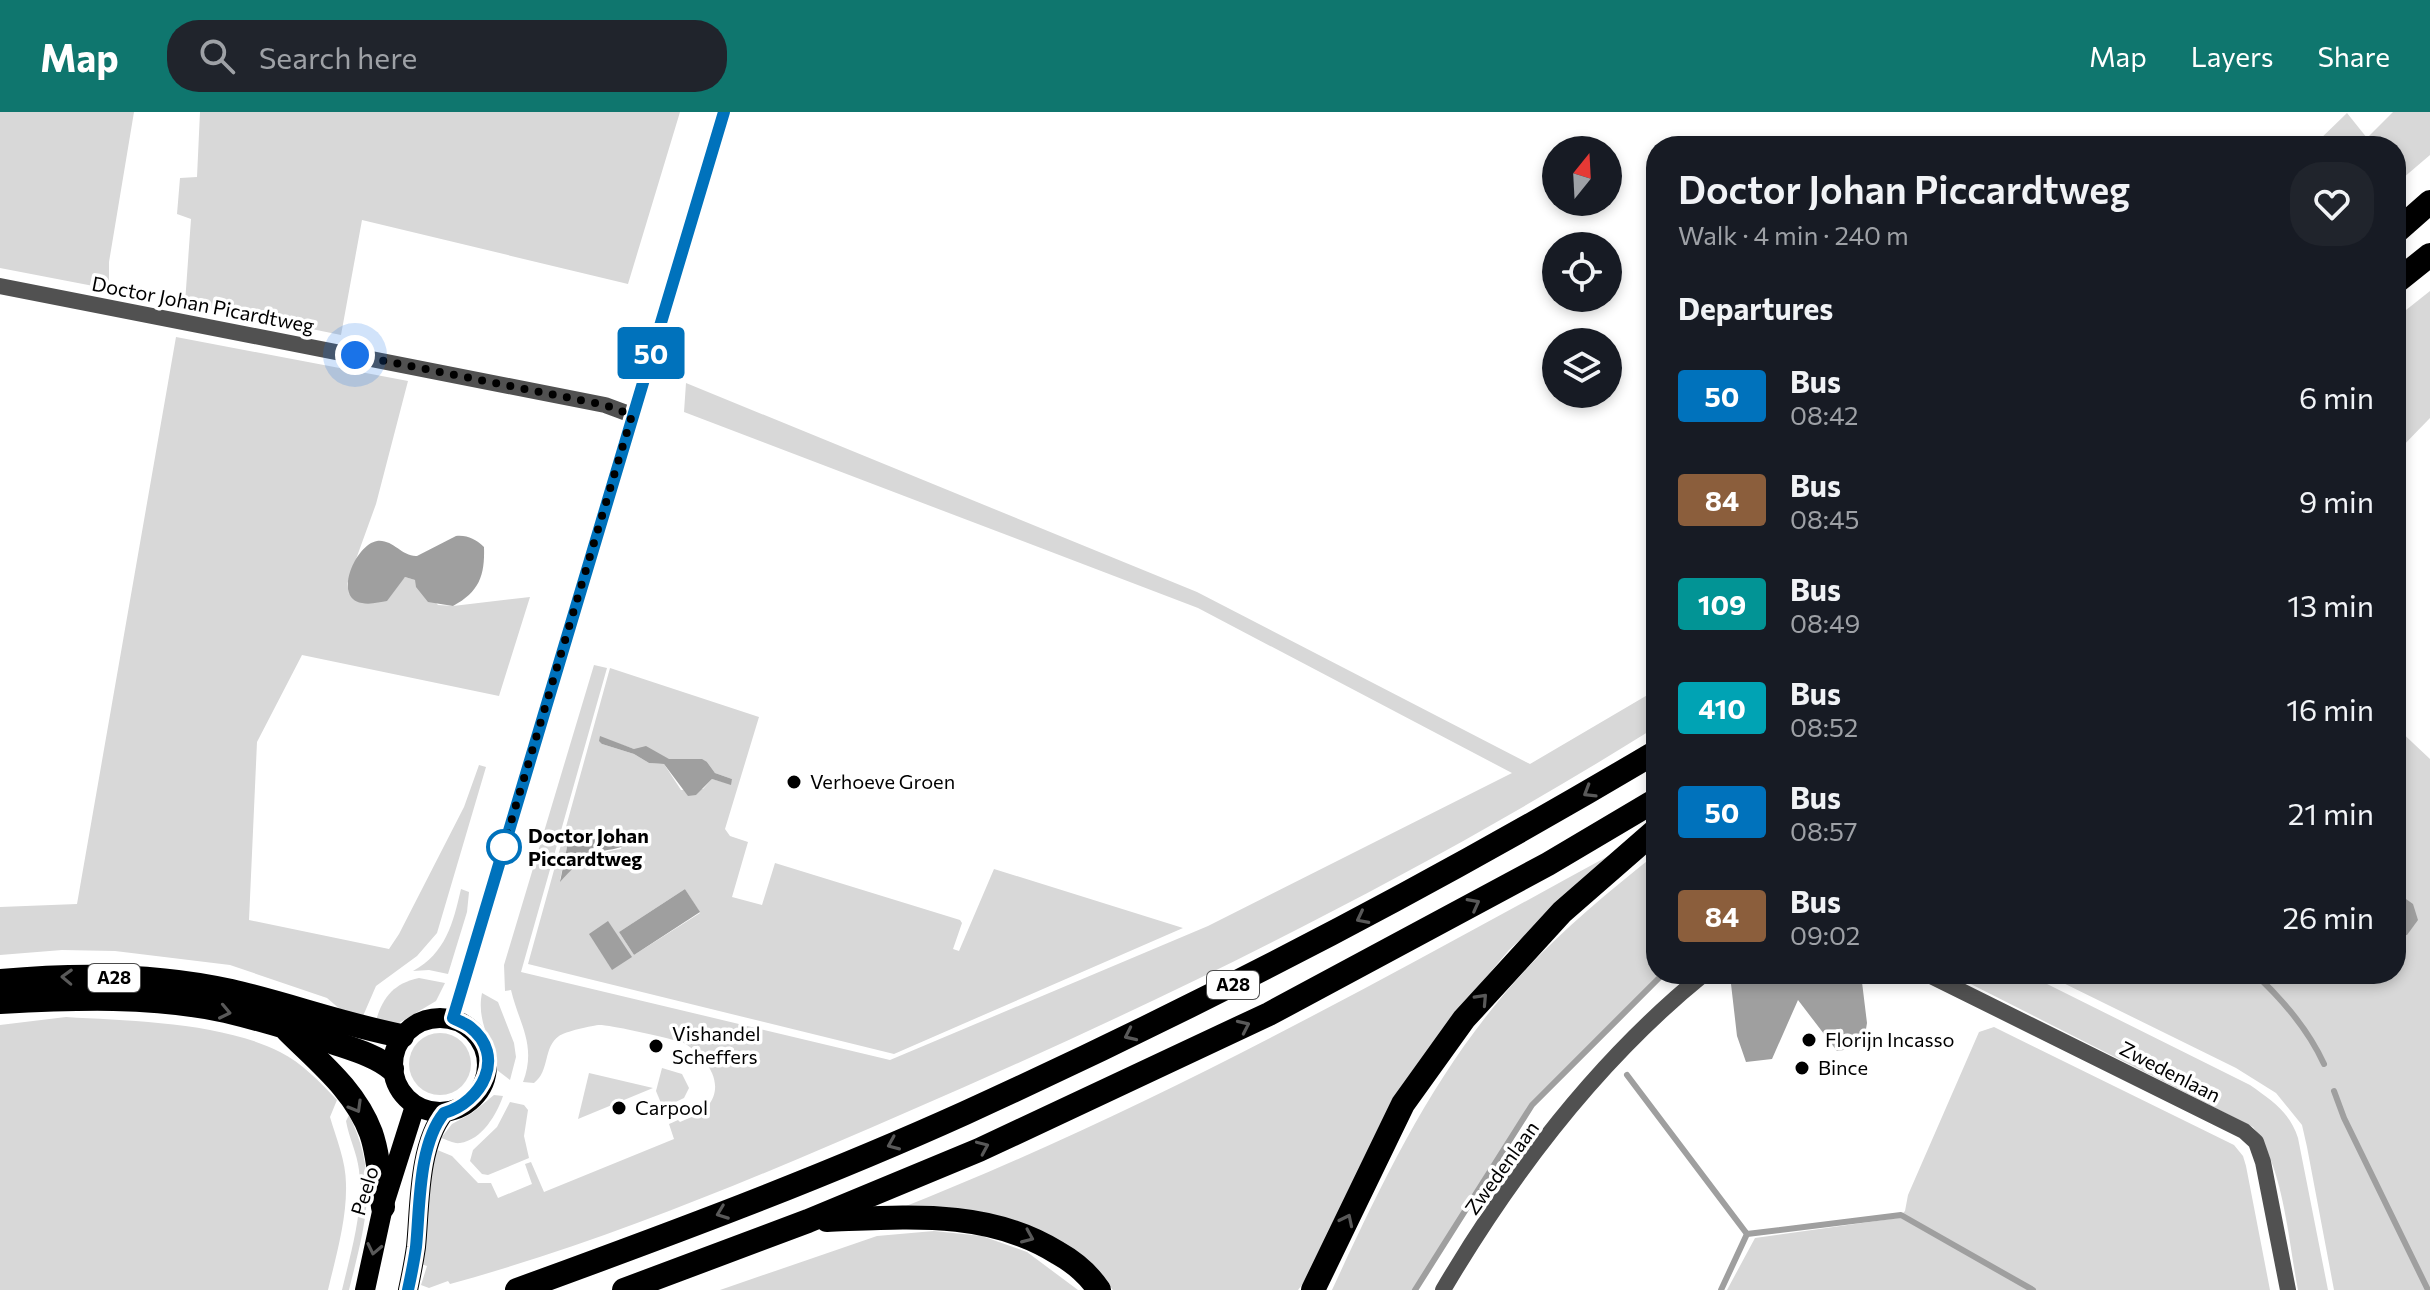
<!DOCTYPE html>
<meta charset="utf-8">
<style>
:root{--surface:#171b24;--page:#20242c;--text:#f1f3f6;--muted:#9ea1a6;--accent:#0f766e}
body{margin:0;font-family:Commissioner,sans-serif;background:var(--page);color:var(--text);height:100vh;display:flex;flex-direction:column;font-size:30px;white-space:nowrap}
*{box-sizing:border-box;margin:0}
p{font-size:26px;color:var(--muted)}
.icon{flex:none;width:44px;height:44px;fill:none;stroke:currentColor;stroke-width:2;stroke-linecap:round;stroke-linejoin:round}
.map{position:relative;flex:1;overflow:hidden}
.details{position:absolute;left:1646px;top:24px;width:760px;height:848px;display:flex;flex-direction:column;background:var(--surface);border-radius:32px;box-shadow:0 4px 12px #0003}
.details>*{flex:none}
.badge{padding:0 16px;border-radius:6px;font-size:28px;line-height:52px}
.needle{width:52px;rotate:18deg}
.tools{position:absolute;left:1542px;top:24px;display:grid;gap:16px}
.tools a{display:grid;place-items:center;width:80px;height:80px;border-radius:50%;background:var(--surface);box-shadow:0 4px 12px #0003;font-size:40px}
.you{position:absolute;width:40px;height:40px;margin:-20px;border:6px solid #fff;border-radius:50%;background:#1a73e8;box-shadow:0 0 0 12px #1a73e833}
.map>.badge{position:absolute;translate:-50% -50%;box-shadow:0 0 0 4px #fff}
h2{padding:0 32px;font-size:30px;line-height:72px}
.round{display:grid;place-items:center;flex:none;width:84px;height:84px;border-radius:32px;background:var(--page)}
.summary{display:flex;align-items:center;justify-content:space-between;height:136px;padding:0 32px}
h1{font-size:38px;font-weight:600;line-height:60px}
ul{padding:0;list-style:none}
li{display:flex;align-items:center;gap:24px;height:104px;padding:0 32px}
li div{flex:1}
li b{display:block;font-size:30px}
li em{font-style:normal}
li .badge{min-width:88px;font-weight:700;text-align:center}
header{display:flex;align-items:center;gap:48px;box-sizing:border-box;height:112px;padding:0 40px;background:var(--accent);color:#fff}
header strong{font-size:38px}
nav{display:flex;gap:44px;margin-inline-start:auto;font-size:28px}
.search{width:560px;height:72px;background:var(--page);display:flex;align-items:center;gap:20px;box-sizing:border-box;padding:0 28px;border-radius:32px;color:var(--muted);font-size:30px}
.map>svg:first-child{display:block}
</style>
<header>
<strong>Map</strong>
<div class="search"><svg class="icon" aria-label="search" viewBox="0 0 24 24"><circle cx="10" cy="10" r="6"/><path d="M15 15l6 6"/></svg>Search here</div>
<nav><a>Map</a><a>Layers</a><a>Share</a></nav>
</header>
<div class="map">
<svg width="2430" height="1178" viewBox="0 0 2430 1178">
<rect width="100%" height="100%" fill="#fff"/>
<g fill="#d8d8d8" fill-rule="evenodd">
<polygon points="0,0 134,0 109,150 109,177 0,156"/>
<polygon points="200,0 680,0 628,172 362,108 341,223 185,191 191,107 177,102 180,66 197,65"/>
<polygon points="2393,0 2430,0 2430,43 2396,72 2396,34 2313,34 2347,1 2367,26"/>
<polygon points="2430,179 2430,306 2396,341 2396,206"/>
<polygon points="176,225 408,269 376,392 347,472 349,482 402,468 405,465 415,468 438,493 453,494 530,485 499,584 302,543 257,630 249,808 389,837 399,822 464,695 479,653 486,655 437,821 417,844 376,874 363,904 341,898 327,886 230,853 115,839 62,838 0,843 0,795 77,792"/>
<path d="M686 271 1197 480 1530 652 1656 578V615C1418 764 1164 889 907 1000 758 1065 607 1129 450 1172L448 1169 429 1176 421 1173 427 1154 421 1152 435 1037 452 1044 478 1071H491L498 1086 532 1072 525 1052 531 1050 544 1080 674 1027 669 1012 678 1008 680 1010C689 1006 700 1003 707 995 728 971 704 943 684 931 678 928 607 912 600 913 593 913 564 920 559 924 543 935 550 959 534 971L523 970C537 933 519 912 511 878L505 879 504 853 594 553 607 556 521 860 890 948 1208 814 1512 661 1198 496 684 300Z"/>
<path d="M610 556 759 605 725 717 730 724 748 730 732 785 762 793 775 751 960 808 962 811 953 837 959 839 994 757 1183 816 894 942 528 852ZM600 625 634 637 651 638 668 647 707 650 715 661 732 667 730 672 712 667 703 677 681 678 664 652 649 651 634 642 602 632ZM623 722 621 737C595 741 579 750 560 768L569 726 576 730ZM685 777 700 801 634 843 619 820Z"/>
<polygon points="2396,615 2430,647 2430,1178 2334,1178 2307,1035 2302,1013 2276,981 2236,956 2045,862 2396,862 2396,825 2407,823 2400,782 2396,780"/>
<path d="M1612 742 1509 838 1472 882 1313 1158 1298 1178H1113L1086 1149 896 1098C1145 1000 1378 870 1612 742Z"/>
<path d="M1656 742V862H1663L1532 993 1415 1178H1332C1377 1081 1424 981 1492 897 1538 838 1598 788 1656 742Z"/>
<path d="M461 777 469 780 467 800 448 862 429 858 413 859C446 841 453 811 461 777Z"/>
<path d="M1951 862H2027L2250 973C2271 988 2290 1000 2298 1026L2328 1178H2298C2288 1128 2284 1055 2253 1015Z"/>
<path d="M419 866 445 871 436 889 399 911 392 912 376 909C382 886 394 871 419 866Z"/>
<path d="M482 881 498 890 514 931 516 945 510 968 497 958C493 930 476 910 482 881Z"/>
<path d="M66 905C131 909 221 910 280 940 302 951 320 970 337 988L330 1005C336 1026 346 1049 346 1072 347 1107 336 1144 328 1178H0V913Z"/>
<polygon points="1994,915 2234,1033 2243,1044 2246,1054 2270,1178 1727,1178 1755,1126 1898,1106 1905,1099 1908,1083 1979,920"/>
<circle cx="440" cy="952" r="31"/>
<polygon points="662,956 682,962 689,976 684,986 663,996 656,979"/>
<polygon points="589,961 653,976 578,1007"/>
<path d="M494 983 503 984C497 1002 482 1028 460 1031 454 1032 448 1028 441 1026L452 1012 472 1001Z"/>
<polygon points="510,990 524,993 528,998 524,1024 529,1046 488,1063 482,1062 470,1049 473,1038 497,1015"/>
<path d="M349 1003C380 1066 365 1113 349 1178H342C351 1140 364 1098 359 1058 357 1041 349 1026 346 1009Z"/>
<polygon points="934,1119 982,1124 1027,1140 1078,1178 720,1178 877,1124"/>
</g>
<g fill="#9f9f9f">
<path d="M456 424C468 423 475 427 484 435 485 464 479 480 453 494L428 490 416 475 415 468 405 465 387 489C380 490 370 493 362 491 332 486 356 432 377 429 393 427 402 445 417 444Z"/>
<polygon points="600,624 634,637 646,634 669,647 702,647 707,650 715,661 732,667 731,673 712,667 696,683 688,684 664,652 649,651 634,642 602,632 599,629"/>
<path d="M608 722 629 725 628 731C618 739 608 736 597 741 582 746 570 759 560 770L569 725 576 730Z"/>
<polygon points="685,777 700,800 634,843 619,820"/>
<polygon points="2396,780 2413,792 2418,808 2407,823 2396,825"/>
<polygon points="608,809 632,845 612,858 589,822"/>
<polygon points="1753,862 1861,862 1867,911 1863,935 1837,939 1798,888 1772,947 1746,950 1737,924 1731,872"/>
</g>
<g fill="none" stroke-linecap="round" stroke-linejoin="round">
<g stroke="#9f9f9f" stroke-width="6">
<path d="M2255 862C2283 888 2308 917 2324 952"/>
<polyline points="1627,963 1747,1122 1901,1103 2033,1178"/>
<polyline points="2334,979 2344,1006 2428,1178"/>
<polyline points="1415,1178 1532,993 1663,862"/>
<polyline points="1721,1178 1747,1122"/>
</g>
<g stroke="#515151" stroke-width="16">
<polyline points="0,174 605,293 632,303"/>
<polyline points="1927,862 2244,1019 2256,1030 2263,1050 2288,1178"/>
<path d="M1443 1178C1512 1061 1598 948 1704 862"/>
</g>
<polyline stroke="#1e1e1e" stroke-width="16" points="453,906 724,0"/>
<g stroke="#000" stroke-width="20">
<circle cx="440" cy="953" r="47"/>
<polyline points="365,1178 383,1095 415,994"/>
<path d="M408 1178C411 1164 414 1149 416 1135 420 1095 418 1034 444 1001"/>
</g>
<g stroke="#000" stroke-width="24">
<polyline points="2396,120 2430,90"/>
<polyline points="2396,170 2430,143"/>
<path d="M0 869C76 862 156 862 231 879 288 892 344 913 402 924"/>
<path d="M0 890C74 886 153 883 226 899 259 907 293 917 326 928 348 936 374 942 392 957"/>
<path d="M288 919C319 950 355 978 371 1021 379 1044 380 1071 383 1095"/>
<path d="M827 1108C907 1105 988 1097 1058 1141 1074 1150 1089 1163 1099 1178"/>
<path d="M517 1178C668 1123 819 1067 965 1001 1202 893 1432 773 1656 640"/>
<polyline points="624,1178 808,1109 979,1038 1269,902 1548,752 1656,688"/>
<polyline points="1313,1178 1403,992 1464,907 1562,800 1656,718"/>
</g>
</g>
<defs><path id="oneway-chevron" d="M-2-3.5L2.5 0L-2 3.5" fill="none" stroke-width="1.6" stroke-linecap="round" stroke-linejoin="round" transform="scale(2)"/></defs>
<g stroke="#595959">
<use href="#oneway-chevron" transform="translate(1589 680) rotate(149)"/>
<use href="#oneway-chevron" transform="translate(1474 792) rotate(-28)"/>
<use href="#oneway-chevron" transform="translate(1362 806) rotate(153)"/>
<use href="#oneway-chevron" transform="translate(67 865) rotate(-178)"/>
<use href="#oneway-chevron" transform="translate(1482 887) rotate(-47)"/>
<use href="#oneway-chevron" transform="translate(225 900) rotate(12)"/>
<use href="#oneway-chevron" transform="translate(1244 914) rotate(-25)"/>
<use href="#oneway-chevron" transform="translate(1130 923) rotate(155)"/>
<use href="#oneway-chevron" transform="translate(356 995) rotate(60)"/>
<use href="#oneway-chevron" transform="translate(893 1032) rotate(157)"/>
<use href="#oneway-chevron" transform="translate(983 1035) rotate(-24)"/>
<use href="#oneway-chevron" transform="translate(722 1101) rotate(159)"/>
<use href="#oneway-chevron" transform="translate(1347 1108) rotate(-64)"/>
<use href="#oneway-chevron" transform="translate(1028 1125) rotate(23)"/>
<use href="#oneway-chevron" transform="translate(374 1137) rotate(102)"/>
</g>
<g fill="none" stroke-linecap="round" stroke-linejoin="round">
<defs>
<path id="line" d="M408 1178C411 1164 414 1149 416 1135 420 1095 418 1033 444 1001 482 990 507 944 470 915 465 911 458 909 453 906L724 0"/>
</defs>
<use href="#line" stroke="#fff" stroke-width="18"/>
<use href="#line" stroke="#0072bc" stroke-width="12"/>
<polyline stroke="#000" stroke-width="8" stroke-dasharray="0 14.4" points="355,243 605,293 632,303 500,747 504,735"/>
</g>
<g fill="#000" stroke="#fff" stroke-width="3">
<circle cx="794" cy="670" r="8"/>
<circle cx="1809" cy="928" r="8"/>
<circle cx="656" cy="934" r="8"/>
<circle cx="1802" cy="956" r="8"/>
<circle cx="619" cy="996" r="8"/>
</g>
<circle fill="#fff" stroke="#0072bc" stroke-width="4" cx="504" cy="735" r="16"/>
<g text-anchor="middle" stroke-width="7" stroke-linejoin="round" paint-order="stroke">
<g fill="#fff" stroke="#4c4c4c" stroke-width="2">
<rect x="88" y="852" width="52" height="28" rx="6"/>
<rect x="1207" y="859" width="52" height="28" rx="6"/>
</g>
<g font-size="18" font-weight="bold" fill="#000">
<text x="114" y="872">A28</text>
<text x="1233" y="879">A28</text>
</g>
<g font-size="20" fill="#000" stroke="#fff">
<text transform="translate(203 193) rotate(11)" y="7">Doctor Johan Picardtweg</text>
<text transform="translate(2170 960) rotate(27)" y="7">Zwedenlaan</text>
<text transform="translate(1502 1056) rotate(-54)" y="7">Zwedenlaan</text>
<text transform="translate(365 1079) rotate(-73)" y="7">Peelo</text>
</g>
<g font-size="20" fill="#000" stroke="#fff" text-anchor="start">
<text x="810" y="677">Verhoeve Groen</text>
<text x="672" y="929">Vishandel<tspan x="672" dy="23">Scheffers</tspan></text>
<text x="1825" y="935">Florijn Incasso</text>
<text x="1818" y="963">Bince</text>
<text x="635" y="1003">Carpool</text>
</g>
<g font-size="20" font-weight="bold" fill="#000" stroke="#fff" text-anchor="start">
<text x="528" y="731">Doctor Johan<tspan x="528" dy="23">Piccardtweg</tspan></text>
</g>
</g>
</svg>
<div class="tools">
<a><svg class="needle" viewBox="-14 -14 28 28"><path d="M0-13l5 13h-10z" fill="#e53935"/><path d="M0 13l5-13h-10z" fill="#9ea1a6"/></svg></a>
<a><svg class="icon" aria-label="locate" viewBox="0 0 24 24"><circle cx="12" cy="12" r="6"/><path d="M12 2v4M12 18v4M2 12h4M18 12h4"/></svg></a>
<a><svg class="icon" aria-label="layers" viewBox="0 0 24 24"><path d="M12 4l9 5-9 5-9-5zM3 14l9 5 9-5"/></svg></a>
</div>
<div class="you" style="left:355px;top:243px"></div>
<b class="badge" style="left:651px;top:241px;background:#0072bc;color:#fff">50</b>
<section class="details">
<div class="summary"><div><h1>Doctor Johan Piccardtweg</h1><p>Walk · 4 min · 240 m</p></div><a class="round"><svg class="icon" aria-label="heart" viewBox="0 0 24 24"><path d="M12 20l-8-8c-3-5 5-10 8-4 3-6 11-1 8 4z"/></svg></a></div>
<h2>Departures</h2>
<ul>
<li><span class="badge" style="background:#0072bc;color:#fff">50</span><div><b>Bus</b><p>08:42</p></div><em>6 min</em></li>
<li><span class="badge" style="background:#8b5e3c;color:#fff">84</span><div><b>Bus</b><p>08:45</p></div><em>9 min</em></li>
<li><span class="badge" style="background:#029495;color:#fff">109</span><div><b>Bus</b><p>08:49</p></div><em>13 min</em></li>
<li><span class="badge" style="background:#00a3b4;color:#fff">410</span><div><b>Bus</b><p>08:52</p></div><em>16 min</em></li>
<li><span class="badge" style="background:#0072bc;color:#fff">50</span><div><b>Bus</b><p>08:57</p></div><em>21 min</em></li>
<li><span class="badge" style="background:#8b5e3c;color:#fff">84</span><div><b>Bus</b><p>09:02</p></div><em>26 min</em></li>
</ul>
</section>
</div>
